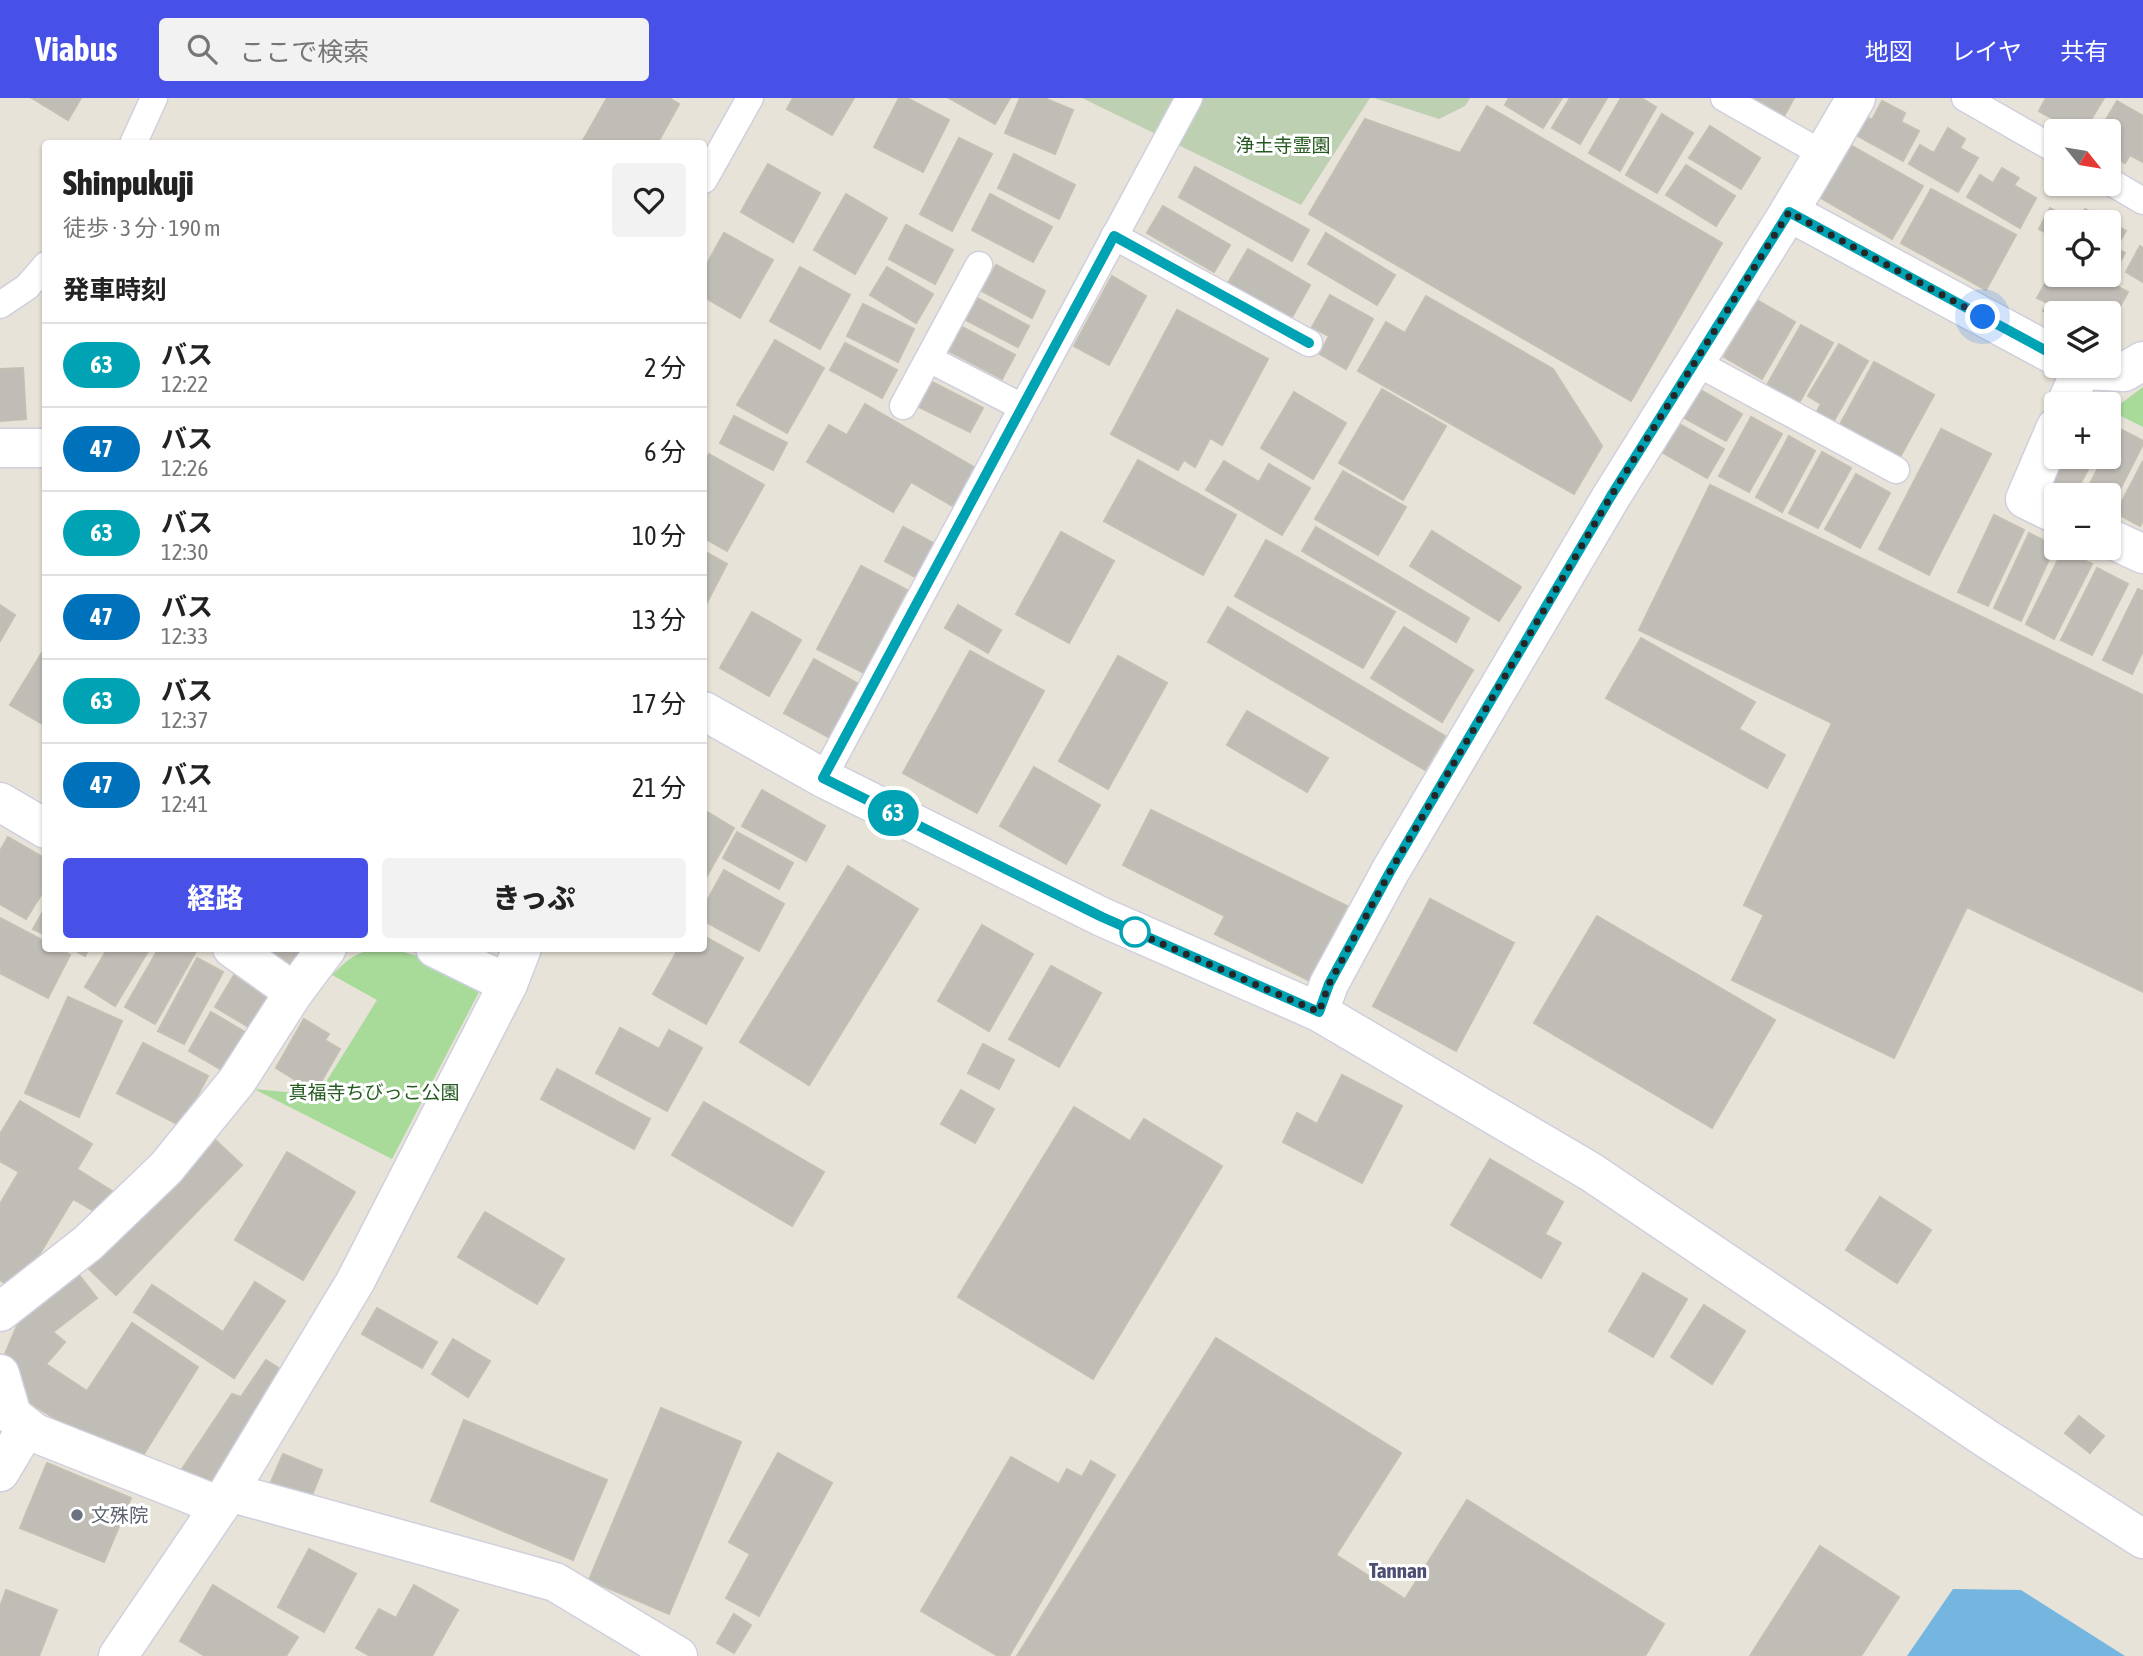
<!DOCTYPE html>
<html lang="ja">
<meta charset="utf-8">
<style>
:root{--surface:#fff;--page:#f2f2f2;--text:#222;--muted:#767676;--line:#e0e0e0;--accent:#4750e7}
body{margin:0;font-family:"Asap Condensed","Noto Sans JP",sans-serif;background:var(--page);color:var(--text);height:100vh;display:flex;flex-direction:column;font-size:26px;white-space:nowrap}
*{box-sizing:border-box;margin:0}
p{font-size:23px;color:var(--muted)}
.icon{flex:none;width:38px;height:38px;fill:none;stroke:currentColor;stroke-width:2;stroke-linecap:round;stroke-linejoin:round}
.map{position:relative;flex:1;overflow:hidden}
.details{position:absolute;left:42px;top:42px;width:665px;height:812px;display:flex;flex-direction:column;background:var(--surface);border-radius:7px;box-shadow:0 2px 5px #0004}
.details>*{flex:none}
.badge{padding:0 14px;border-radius:23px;font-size:24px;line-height:46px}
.needle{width:46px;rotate:120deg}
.controls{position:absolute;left:2044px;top:21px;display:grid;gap:14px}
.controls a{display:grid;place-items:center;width:77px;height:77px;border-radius:7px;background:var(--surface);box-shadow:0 2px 5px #0004;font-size:35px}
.you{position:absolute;width:35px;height:35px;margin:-18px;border:5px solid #fff;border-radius:50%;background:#1a73e8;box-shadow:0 0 0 10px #1a73e833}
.map>.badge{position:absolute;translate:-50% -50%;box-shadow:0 0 0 4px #fff}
h2{padding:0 21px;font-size:26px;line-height:63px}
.round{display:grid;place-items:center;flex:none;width:74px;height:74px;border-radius:7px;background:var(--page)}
.headline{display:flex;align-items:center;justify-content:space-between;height:119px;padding:0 21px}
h1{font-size:33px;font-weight:800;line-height:52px}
.cta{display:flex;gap:14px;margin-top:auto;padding:14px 21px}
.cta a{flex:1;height:80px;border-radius:7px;background:var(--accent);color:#fff;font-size:28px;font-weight:800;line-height:80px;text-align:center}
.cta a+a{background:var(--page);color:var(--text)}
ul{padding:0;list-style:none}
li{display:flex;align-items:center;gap:21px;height:84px;padding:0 21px;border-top:2px solid var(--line)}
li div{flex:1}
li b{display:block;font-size:26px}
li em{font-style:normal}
li .badge{min-width:77px;font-weight:700;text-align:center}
header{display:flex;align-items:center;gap:42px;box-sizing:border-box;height:98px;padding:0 35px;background:var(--accent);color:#fff}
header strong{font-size:33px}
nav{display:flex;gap:38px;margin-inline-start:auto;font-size:24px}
.search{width:490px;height:63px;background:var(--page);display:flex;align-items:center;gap:18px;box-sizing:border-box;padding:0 24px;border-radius:7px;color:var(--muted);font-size:26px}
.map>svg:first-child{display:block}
</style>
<header>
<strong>Viabus</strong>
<div class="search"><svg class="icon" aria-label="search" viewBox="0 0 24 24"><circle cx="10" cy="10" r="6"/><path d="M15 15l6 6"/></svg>ここで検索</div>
<nav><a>地図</a><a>レイヤ</a><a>共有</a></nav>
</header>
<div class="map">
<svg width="2143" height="1558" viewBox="0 0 2143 1558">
<rect width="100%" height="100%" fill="#e8e3d9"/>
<g fill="#a8da9a">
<polygon points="2143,289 2143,329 2111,313"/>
<path d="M390 850 417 858 479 894 392 1061 254 991 318 997 377 902 332 877C352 857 361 851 390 850Z"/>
</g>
<g fill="#bdd0b2">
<polygon points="1082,0 1370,0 1301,107"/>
<polygon points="1374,0 1470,0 1465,8 1439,21"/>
</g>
<polygon fill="#75b6e1" points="1953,1491 2021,1492 2125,1558 1907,1558"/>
<g fill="#c0bdb6" stroke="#c3bfb3" stroke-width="2">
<polygon points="32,0 81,0 68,22"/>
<polygon points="607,0 669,0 679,6 657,46 581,46"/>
<polygon points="793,0 854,0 832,37 787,11"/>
<polygon points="899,0 907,0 949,22 923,74 874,49"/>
<polygon points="949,0 1010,0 995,26"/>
<polygon points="1020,0 1044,0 1073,12 1055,56 1005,35"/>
<polygon points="1509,0 1562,0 1543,30 1505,7"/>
<polygon points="1570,0 1607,0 1580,46 1552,30"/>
<polygon points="1621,0 1641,0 1656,9 1620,73 1589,55"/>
<polygon points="1743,0 1794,0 1782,22"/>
<polygon points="2046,0 2104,0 2086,30 2071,22 2067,29 2039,13"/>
<polygon points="1882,3 1905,15 1901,24 1919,33 1903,63 1849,33 1859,15 1872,22"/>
<polygon points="2117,3 2143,18 2143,64 2130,57 2125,65 2109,55 2110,35 2101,30"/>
<polygon points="1487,8 1722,145 1631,303 1309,116 1365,21 1460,55"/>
<polygon points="1662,16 1693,35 1657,95 1626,77"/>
<polygon points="1710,28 1760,60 1741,91 1689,60"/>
<polygon points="1948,30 1965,41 1960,50 1978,60 1958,94 1909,66 1920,47 1934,55"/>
<polygon points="959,40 992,56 952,133 920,116"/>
<polygon points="1845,44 1923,88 1892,141 1816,97"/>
<polygon points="1014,56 1075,87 1059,121 998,90"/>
<polygon points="768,66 820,95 793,144 741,114"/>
<polygon points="1686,67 1735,98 1716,128 1666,97"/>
<polygon points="1195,69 1309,132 1292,163 1179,99"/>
<polygon points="2002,70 2019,80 2014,87 2036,100 2020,130 1967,99 1980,77 1993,85"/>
<polygon points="1931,91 2016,137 1986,192 1901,145"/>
<polygon points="846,96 887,120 855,176 814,152"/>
<polygon points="990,96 1052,129 1033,164 972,132"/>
<polygon points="1163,108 1230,147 1214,174 1147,135"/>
<polygon points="2050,110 2075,124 2056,124 2056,140 2039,131"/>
<polygon points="2085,111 2126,133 2116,150 2125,155 2115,173 2109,169 2109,124 2077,124"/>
<polygon points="906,127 953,152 935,186 889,161"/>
<polygon points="724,135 773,162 740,220 704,199 704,171"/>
<polygon points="1326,135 1395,177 1377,207 1308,166"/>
<polygon points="2140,148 2143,150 2143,184 2126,174"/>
<polygon points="1248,151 1310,187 1291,221 1228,185"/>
<polygon points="996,167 1045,193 1032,220 982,193"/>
<polygon points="800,169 850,197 820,251 770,223"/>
<polygon points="887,169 933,196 916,225 870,197"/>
<polygon points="2052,173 2062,178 2095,177 2128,194 2112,223 2109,221 2109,215 2099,215 2091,211 2089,215 2056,215 2056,220 2043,213 2048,205 2037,200"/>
<polygon points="1112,178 1146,198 1109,267 1074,248"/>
<polygon points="1330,197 1373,221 1346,271 1320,256 1329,238 1312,229"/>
<polygon points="1426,198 1553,271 1602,348 1574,396 1358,273 1386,224 1405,235"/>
<polygon points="975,199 1029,228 1018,249 964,221"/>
<polygon points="1757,202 1795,224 1762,281 1724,259"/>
<polygon points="863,206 914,231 898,264 847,238"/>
<polygon points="1177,212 1268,261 1222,347 1210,340 1195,369 1184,362 1178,372 1111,336"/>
<polygon points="1801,227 1833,245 1799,305 1767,287"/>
<polygon points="962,229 1015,257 1002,281 949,253"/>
<polygon points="775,242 824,270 787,335 737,307"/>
<polygon points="845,245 897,272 882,300 830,272"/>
<polygon points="1839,246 1868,263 1832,326 1815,317 1821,306 1808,298"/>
<polygon points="1874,264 1934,297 1898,363 1838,330"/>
<polygon points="23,270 26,321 0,323 0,271"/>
<polygon points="930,283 983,310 970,334 917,308"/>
<polygon points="1382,291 1446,328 1403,402 1339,365"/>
<polygon points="1699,291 1742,316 1726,343 1683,319"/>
<polygon points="1294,294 1346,325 1313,381 1261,350"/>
<polygon points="865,306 979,372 956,410 911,384 893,414 807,364 829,327 847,337"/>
<polygon points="2109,317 2116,321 2109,334"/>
<polygon points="734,318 787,345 773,372 720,345"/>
<polygon points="1751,319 1782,336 1749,394 1719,378"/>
<polygon points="1676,324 1724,351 1707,380 1660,353"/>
<polygon points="2118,330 2143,343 2143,346 2109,413 2109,397 2084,397 2104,359 2109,359 2109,349"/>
<polygon points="1941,331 1991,356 1929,477 1879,451"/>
<polygon points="1789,338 1815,353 1782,414 1756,399"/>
<polygon points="1822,354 1851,370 1818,430 1789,415"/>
<polygon points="709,356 764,387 727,453 704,440 704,366"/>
<polygon points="2064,359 2095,359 2074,397 2051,385"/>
<polygon points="1138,362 1236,417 1203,477 1104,423"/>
<polygon points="1224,363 1259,384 1269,366 1310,390 1282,437 1206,392"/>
<polygon points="2143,363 2143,423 2140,428 2116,415"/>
<polygon points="1343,373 1406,409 1378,457 1315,421"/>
<polygon points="1856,376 1890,395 1860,450 1825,431"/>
<polygon points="1710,387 2143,597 2143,894 1967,809 1894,960 1732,882 1764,817 1744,807 1832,625 1639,532"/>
<polygon points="1994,417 2024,432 1988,508 1958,494"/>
<polygon points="903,429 935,446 917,480 885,463"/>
<polygon points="1316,429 1469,520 1456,544 1302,453"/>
<polygon points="1432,433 1521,489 1499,523 1410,468"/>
<polygon points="1061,434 1114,463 1069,545 1016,516"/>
<polygon points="2029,435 2055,448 2021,523 1994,510"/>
<polygon points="1266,442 1395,514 1363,570 1235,498"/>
<polygon points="2063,452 2092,466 2054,541 2026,526"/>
<polygon points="704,453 727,466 704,510"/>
<polygon points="861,468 907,492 864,575 817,551"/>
<polygon points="2097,470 2128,486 2092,557 2061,542"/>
<polygon points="2138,491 2143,493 2143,553 2132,576 2103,562"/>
<polygon points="0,507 15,517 0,543"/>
<polygon points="958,507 1001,532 988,555 945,530"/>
<polygon points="1228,509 1445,638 1425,672 1208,544"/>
<polygon points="752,514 801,542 769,598 720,570"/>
<polygon points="1404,529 1473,572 1442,624 1371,580"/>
<polygon points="1641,540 1755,604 1739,631 1785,657 1767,690 1606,600"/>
<polygon points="46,548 46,628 10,607"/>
<polygon points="970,553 1044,593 977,715 903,675"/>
<polygon points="1118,558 1167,585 1108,691 1059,663"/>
<polygon points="814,561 862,588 832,641 784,615"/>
<polygon points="1247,613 1328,660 1307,694 1227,647"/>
<polygon points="1034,669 1100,707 1066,766 1000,728"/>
<polygon points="762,692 825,728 806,763 742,728"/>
<polygon points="704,712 734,730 704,783"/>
<polygon points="1151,712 1347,808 1310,883 1215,836 1225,818 1123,767"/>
<polygon points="737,734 793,765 779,791 723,760"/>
<polygon points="8,739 46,761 46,789 26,821 0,806 0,753"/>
<polygon points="848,768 918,811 809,987 740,944"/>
<polygon points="724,772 784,806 759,853 704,823 704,808"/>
<polygon points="1430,801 1514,845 1456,953 1373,908"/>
<polygon points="46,808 46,837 33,831"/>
<polygon points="1597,818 1775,922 1712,1030 1534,925"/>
<polygon points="0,820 46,844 46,850 58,850 70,857 48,900 0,875"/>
<polygon points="982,827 1033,856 989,933 938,903"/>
<polygon points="704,838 743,860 706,926 653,896 679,850 704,850"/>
<polygon points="71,850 89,850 85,858"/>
<polygon points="108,850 150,850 115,908 85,889"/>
<polygon points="159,850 191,850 196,853 155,926 125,909"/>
<polygon points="261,850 304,850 293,869"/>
<polygon points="197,860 223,874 184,946 158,933"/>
<polygon points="1051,868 1101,895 1059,969 1009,941"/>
<polygon points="234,877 276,902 257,934 215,909"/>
<polygon points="68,899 122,923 79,1019 25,995"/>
<polygon points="211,914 250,937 229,976 189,953"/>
<polygon points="304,921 329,936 325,942 340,951 315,994 276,970"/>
<polygon points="620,930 659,951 669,932 702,950 667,1013 596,975"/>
<polygon points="143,945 208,978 181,1028 117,995"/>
<polygon points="983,946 1014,962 999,991 968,975"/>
<polygon points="557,971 650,1021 634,1051 541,1001"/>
<polygon points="1342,977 1402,1008 1362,1085 1283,1044 1297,1015 1317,1026"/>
<polygon points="961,992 994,1011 975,1045 941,1026"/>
<polygon points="20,1003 92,1046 77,1071 112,1093 99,1116 73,1101 17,1193 0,1182 0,1106 19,1074 0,1063 0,1036"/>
<polygon points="704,1004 824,1074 792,1128 672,1057"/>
<polygon points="1074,1009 1130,1043 1144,1021 1222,1068 1093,1281 958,1199"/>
<polygon points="212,1039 242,1067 116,1197 86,1168"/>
<polygon points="287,1054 355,1094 303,1182 235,1142"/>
<polygon points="1490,1061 1563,1104 1545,1136 1561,1145 1541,1180 1451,1127"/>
<polygon points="1880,1099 1931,1132 1897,1185 1846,1152"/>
<polygon points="485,1114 564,1161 537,1206 458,1159"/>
<polygon points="76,1173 97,1200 53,1234 65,1244 46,1266 87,1293 132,1225 198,1269 135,1370 22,1300 5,1256 23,1214"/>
<polygon points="1643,1175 1687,1201 1653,1259 1609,1233"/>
<polygon points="255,1184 285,1203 234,1280 134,1214 152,1187 223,1234"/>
<polygon points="1704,1207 1745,1233 1712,1286 1671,1259"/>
<polygon points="377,1210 437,1244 422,1270 362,1236"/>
<polygon points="1216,1240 1401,1355 1336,1457 1405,1501 1467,1402 1664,1526 1645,1558 1017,1558"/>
<polygon points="453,1241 490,1263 468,1299 432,1276"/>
<polygon points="266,1262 288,1276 209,1393 180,1374 232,1296 241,1299"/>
<polygon points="661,1310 741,1344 669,1516 589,1482"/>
<polygon points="2079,1318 2104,1338 2090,1355 2065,1335"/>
<polygon points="464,1322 607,1382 573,1462 431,1403"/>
<polygon points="778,1355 832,1385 759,1518 726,1500 750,1456 729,1444"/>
<polygon points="283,1356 322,1372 308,1407 268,1391"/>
<polygon points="1011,1359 1059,1386 1067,1371 1082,1379 1091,1363 1115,1377 1009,1558 998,1558 921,1513"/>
<polygon points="47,1365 131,1400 104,1464 20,1430"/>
<polygon points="1820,1448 1899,1499 1861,1558 1750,1558"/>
<polygon points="309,1451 356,1476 324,1534 278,1509"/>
<polygon points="213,1487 298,1539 286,1558 205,1558 180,1543"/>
<polygon points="414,1487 458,1512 432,1558 370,1558 356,1550 379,1511 396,1520"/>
<polygon points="6,1492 57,1512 39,1558 0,1558 0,1509"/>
<polygon points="734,1516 751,1527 734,1555 717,1545"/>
</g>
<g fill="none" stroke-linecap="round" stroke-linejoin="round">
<defs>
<g id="lane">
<polyline points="1724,0 1823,56"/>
<polyline points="1965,0 2056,52"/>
<polyline points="133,46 154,0"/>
<polyline points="704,82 750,0"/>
<polyline points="2109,83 2143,103"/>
<polyline points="1114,138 1309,245"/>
<polyline points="0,207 27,189 46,167"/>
<polyline points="929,261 1022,309"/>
<polyline points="1695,264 1896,372"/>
<polyline points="903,308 979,167"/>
<polyline points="823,680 1189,0"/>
</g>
<g id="street">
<polyline points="1789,114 2056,258"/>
<polyline points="2074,268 2081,272 2124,274 2143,263"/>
<polyline points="2066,306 2081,272"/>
<polyline points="2056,329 2025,401 2056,416"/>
<polyline points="2109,440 2143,456"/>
<polyline points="0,704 46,731"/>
<polyline points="232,850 294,894"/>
<polyline points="435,850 508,886"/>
<polyline points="1319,914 1329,886 1391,772 1611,399 1789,114 1856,0"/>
<polyline points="0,1214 88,1145 166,1070 237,983 294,894 327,850"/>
<polyline points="0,1276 12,1317 35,1335 220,1408"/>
<polyline points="0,1374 27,1329"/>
<polyline points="229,1394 555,1484 678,1558"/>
<polyline points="118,1558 220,1408 355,1184 508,886 522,850"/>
</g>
<g id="secondary">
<polyline points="0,350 46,350"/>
<polyline points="704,613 823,680 1102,819 1319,914 1591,1074 1987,1341 2143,1441"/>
</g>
</defs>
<use href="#lane" stroke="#cfcfde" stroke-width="29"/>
<use href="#street" stroke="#cfcfde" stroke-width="41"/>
<use href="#secondary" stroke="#cfcfde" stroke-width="41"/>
<use href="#lane" stroke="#fff" stroke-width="26"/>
<use href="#street" stroke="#fff" stroke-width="38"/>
<use href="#secondary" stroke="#fff" stroke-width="38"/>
</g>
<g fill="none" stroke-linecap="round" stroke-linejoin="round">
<defs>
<polyline id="line" points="1309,245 1114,138 823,680 1102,819 1319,914 1329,886 1391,772 1611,398 1789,114 2056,258"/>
</defs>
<use href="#line" stroke="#fff" stroke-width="16"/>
<use href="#line" stroke="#00a3b4" stroke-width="10"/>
<polyline stroke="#262626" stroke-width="7" stroke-dasharray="0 12.6" points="1135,834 1126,830 1319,914 1329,886 1391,772 1611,398 1789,114 1983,219"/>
</g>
<circle fill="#fff" stroke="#00a3b4" stroke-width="3.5" cx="1135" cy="834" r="14"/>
<circle fill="#6b7280" stroke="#fff" stroke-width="2.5" cx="77" cy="1417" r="7"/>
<g text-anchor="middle" stroke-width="6" stroke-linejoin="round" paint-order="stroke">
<g font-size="19" fill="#245a1f" stroke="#fff">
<text x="1283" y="54">浄土寺霊園</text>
<text x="374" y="1001">真福寺ちびっこ公園</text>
</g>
<g font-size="19" fill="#5b616d" stroke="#fff" text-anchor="start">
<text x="91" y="1424">文殊院</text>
</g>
<g font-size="21" font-weight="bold" fill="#4c4e72" stroke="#fff">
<text x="1398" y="1480">Tannan</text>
</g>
</g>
</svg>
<div class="controls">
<a><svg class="needle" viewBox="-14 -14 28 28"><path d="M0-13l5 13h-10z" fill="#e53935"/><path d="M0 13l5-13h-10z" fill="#767676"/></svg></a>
<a><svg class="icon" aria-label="locate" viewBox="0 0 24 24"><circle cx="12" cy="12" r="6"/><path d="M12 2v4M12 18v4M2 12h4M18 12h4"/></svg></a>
<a><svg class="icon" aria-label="layers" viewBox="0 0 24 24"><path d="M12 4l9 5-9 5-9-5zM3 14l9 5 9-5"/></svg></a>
<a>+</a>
<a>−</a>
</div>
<div class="you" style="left:1983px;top:219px"></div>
<b class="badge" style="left:893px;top:715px;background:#00a3b4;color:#fff">63</b>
<section class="details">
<div class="headline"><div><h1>Shinpukuji</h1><p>徒歩 · 3 分 · 190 m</p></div><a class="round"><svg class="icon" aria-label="heart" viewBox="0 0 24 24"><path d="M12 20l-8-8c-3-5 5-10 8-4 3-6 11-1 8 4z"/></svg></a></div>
<h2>発車時刻</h2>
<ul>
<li><span class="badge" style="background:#00a3b4;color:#fff">63</span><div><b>バス</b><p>12:22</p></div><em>2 分</em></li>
<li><span class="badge" style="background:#0072bc;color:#fff">47</span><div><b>バス</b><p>12:26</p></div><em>6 分</em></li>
<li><span class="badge" style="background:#00a3b4;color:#fff">63</span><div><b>バス</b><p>12:30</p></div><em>10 分</em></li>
<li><span class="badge" style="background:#0072bc;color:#fff">47</span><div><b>バス</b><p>12:33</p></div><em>13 分</em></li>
<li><span class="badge" style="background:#00a3b4;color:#fff">63</span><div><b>バス</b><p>12:37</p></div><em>17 分</em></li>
<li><span class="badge" style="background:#0072bc;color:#fff">47</span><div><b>バス</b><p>12:41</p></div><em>21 分</em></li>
</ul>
<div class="cta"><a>経路</a><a>きっぷ</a></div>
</section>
</div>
